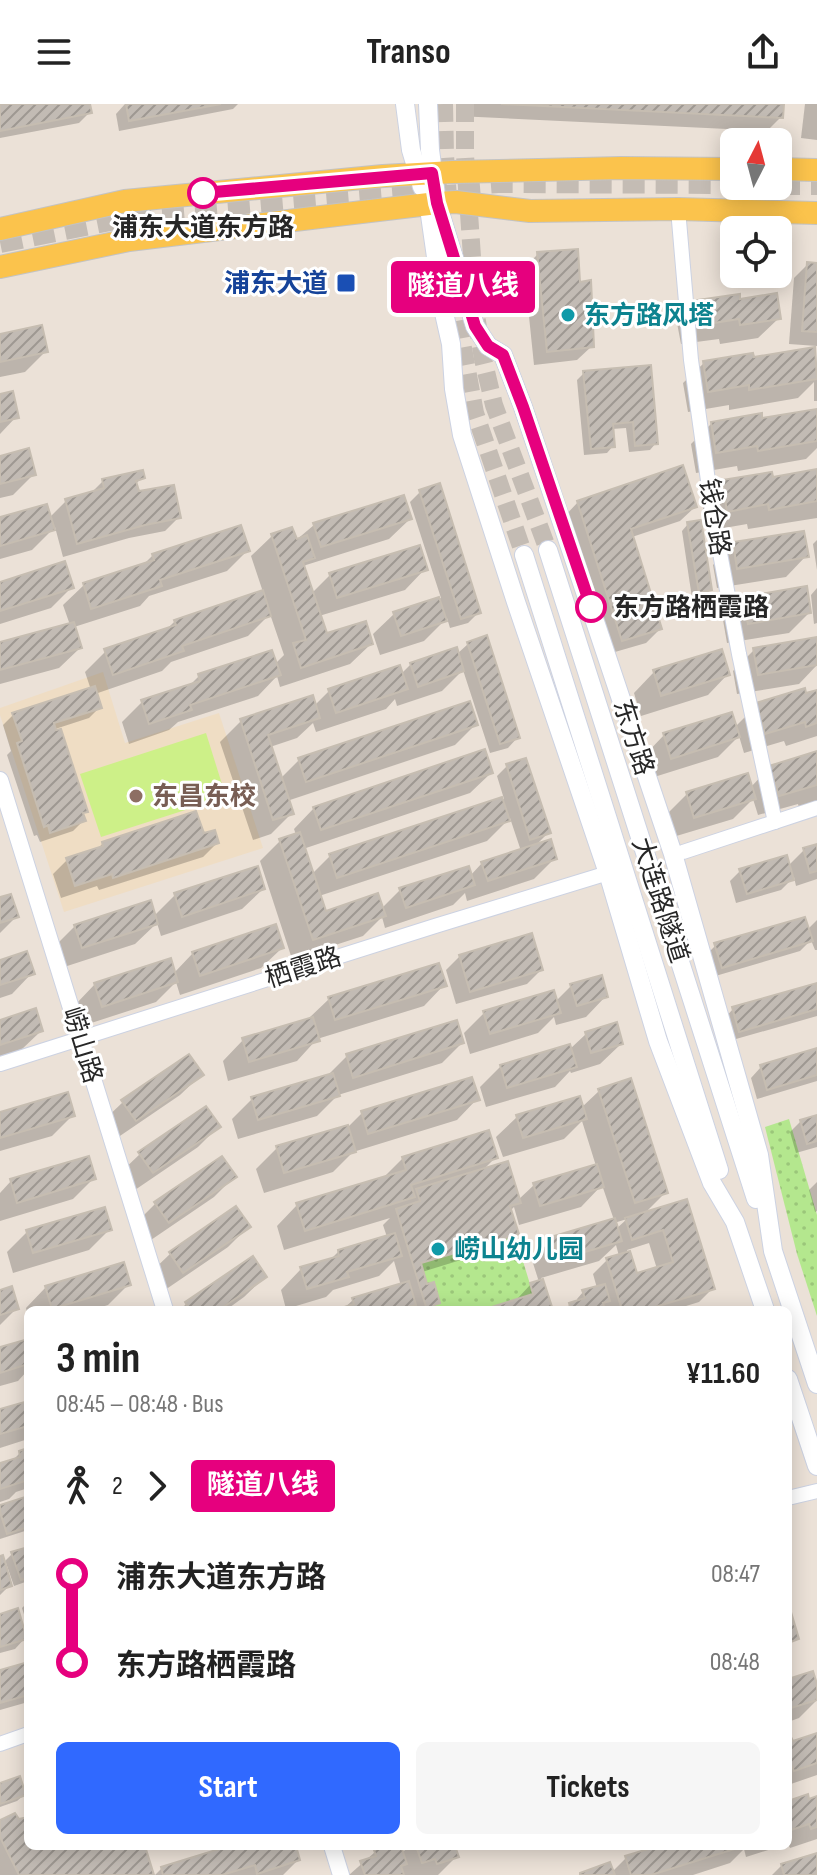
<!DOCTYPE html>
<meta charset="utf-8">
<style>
:root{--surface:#fff;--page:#f6f6f6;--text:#222;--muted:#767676;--accent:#3069ff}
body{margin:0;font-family:"Sofia Sans Condensed","Noto Sans SC",sans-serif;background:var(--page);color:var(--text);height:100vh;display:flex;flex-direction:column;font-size:30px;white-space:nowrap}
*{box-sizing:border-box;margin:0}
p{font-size:26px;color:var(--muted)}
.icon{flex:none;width:44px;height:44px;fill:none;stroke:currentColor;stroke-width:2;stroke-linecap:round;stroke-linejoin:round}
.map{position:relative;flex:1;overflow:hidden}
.drawer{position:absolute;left:24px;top:1202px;width:768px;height:544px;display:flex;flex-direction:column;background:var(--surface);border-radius:12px;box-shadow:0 4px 20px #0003}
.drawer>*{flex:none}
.badge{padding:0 16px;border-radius:6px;font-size:28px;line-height:52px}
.needle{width:52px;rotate:6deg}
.buttons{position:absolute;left:720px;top:24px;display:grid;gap:16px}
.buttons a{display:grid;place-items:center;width:72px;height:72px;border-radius:12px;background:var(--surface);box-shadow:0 4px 20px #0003;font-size:40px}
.map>.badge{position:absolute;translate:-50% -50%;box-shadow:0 0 0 4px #fff}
.legs{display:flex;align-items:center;gap:12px;height:88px;padding:0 32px;font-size:26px}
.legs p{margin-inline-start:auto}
.headline{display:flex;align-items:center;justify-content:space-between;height:136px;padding:0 32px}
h1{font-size:44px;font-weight:700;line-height:60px}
.primary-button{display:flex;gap:16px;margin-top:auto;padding:16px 32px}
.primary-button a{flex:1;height:92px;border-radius:12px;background:var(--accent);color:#fff;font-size:32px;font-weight:700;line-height:92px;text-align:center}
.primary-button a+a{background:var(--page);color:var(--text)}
ul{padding:0 32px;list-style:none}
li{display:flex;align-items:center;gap:28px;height:88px;font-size:30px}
li i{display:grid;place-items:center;width:12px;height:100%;margin:0 10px;background:currentColor}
li i::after{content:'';width:20px;height:20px;margin:-10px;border:6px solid;border-radius:50%;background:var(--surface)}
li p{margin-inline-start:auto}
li:first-child i{background:linear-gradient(#0000 50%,currentColor 0)}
li:last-child i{background:linear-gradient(currentColor 50%,#0000 0)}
header{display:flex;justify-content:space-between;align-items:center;height:104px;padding:0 32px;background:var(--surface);font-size:36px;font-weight:700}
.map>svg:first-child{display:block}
</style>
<header><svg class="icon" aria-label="menu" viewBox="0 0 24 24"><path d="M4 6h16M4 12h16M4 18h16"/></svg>Transo<svg class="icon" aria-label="share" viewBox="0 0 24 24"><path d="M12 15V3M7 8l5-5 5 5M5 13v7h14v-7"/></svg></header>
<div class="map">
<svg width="817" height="1771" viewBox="0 0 817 1771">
<defs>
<pattern id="park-dots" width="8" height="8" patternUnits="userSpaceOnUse" patternTransform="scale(2)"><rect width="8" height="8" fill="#b4e78e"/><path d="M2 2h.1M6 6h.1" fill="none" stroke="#9bc67a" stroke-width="1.8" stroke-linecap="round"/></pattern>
<pattern id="building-hatch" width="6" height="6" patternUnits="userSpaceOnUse" patternTransform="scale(2)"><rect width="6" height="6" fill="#c2bbb4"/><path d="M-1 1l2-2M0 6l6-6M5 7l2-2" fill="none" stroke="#9e9892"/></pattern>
</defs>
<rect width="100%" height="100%" fill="#ebe1d7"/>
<polygon fill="#efddc4" points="103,568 125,639 219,609 263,744 64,808 0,611 0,604"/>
<g fill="url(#park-dots)">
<polygon points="789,1015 817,1111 817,1212 797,1150 765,1023"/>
<polygon points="515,1131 533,1190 482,1206 435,1206 434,1201 440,1198 434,1178 427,1180 421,1159"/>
</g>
<polygon fill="#cdf088" points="206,629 226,693 101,733 80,670"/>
<g fill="#0003" fill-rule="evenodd">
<polygon points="0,0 88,0 90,8 79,19 0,34"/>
<polygon points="125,0 238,0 233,5 119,27 116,10"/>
<polygon points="457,0 782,0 781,13 767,27 457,12"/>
<polygon points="805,0 817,0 817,36 801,34"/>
<polygon points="538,150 578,181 592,242 577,256 534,261 524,164"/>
<polygon points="808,160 817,161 817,242 789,240 794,174"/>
<polygon points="739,197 779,214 758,234 720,240 719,235 681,240 677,219 698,198"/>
<polygon points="0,232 46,247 25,268 0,273"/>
<polygon points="813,245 817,266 817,297 814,297 814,278 798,294 729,306 729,301 688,308 683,279 704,259 752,256"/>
<polygon points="584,269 656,339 650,346 629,348 626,324 612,325 613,342 607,349 584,351 577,276"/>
<polygon points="0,292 16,313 0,330"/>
<polygon points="817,307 817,344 806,355 738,367 737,362 696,369 691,340 712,319 761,316"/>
<polygon points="0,354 34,370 13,391 0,394"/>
<polygon points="817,367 817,414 748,425 747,420 707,427 702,398 723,378 771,375"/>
<polygon points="142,373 135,381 138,390 179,413 165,427 129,434 63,453 55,423 32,446 0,455 0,415 49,414 66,397 90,390 103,377"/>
<polygon points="420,388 479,508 468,519 450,524 447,514 424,537 380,551 373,530 394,510 441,494 410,398"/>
<polygon points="578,398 695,403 680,417 632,433 660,525 646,539 608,550 564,413"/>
<polygon points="410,415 389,435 306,461 303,463 312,489 330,471 425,465 405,486 319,512 326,531 371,540 350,560 280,583 277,572 258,592 178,618 169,626 129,640 122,618 142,598 188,583 199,572 275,560 284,551 270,510 248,532 171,558 162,567 95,590 100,603 89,614 49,627 86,707 82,711 83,717 73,727 40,738 37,731 34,732 7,651 11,647 3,621 13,611 91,586 85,568 106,547 165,527 175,517 263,488 251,452 272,432 295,437 314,421"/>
<polygon points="688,420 710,486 703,492 692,494 682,427"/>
<polygon points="817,436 817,466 813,440"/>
<polygon points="734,440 806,452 786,473 717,484 713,461"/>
<polygon points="247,447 227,467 149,492 140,502 74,523 80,544 59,564 0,580 0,540 70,521 63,501 84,481 143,461 153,451"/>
<polygon points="0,480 72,483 51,504 0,520"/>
<polygon points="817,484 817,519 814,520 811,491"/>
<polygon points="744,495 810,508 789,529 727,539 723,516"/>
<polygon points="468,540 518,633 508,644 490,649 463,566 442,587 397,602 395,595 386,605 316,628 313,619 297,634 270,643 280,675 299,656 476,620 455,641 287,697 292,709 271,730 253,736 220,638 241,617 314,602 329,587 401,570 411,560 457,550"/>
<polygon points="754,546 817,546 817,561 799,580 737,590 733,567"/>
<polygon points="654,568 728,570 708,591 641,612 634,589"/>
<polygon points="817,588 817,632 786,642 784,637 744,649 739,632 718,653 651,674 644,652 664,631 735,623 757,601"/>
<polygon points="817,649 817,699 799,704 798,700 758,711 753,695 733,715 673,733 666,711 687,690 750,684 770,663"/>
<path d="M507 662 548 729 535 742 555 754 534 775 467 797 465 789 453 801 385 824 382 813 363 832 292 855 260 757 280 737 296 731 294 725 314 704 491 669 470 689 303 745 312 770 330 752 504 695 497 672ZM510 714 521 747 482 759 470 772 400 786 381 805 325 809 319 792 487 737Z"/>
<polygon points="202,732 217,739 203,753 99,786 97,782 61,794 53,770 67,756 97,746 103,739"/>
<polygon points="817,742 817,775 796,782 794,773 781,786 736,799 730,777 740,767 788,762 804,746"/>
<polygon points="263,785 242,805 161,832 157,819 135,840 61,864 54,843 75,822 154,812 175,791"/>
<polygon points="0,796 17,812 0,829"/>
<polygon points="817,816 817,846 815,846 811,836 800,847 712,873 705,852 716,841 807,826"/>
<polygon points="282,844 261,864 180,891 176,878 156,898 82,922 75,901 95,880 174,869 193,849"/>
<polygon points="460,852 541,866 527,880 456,900 446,866"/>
<polygon points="0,858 32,869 12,890 0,894"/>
<polygon points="444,881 424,902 317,935 297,957 228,977 223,957 243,936 308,915 329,895"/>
<polygon points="817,881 817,912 729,937 723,916 733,905"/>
<polygon points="571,882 606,892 586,913 556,921 554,913 538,929 470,950 464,929 484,909 555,898"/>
<polygon points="0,918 41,927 20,947 0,954"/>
<polygon points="586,930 621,940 600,960 571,969 570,967 555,983 486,1003 480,983 501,962 570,945"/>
<polygon points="462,939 442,959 338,991 317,1012 238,1035 232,1015 252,995 326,973 347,952"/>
<polygon points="817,947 817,977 757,995 751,974 761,963"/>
<polygon points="201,971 180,991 114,1036 102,1018 123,998"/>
<path d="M599 987 666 1088 644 1110 686 1097 713 1184 699 1198 673 1206H565L570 1200 578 1198 577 1195 583 1188 597 1184 593 1170 607 1156 619 1152 616 1141 599 1157 541 1174 551 1206H489L517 1197V1195L531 1180 539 1178 532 1156 552 1135 614 1116 602 1081 581 1103 519 1121 514 1103 510 1107 517 1129 503 1143 422 1168 426 1182 438 1198 433 1204V1206H342L353 1196 401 1182 394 1157 379 1172 333 1186 326 1193 286 1205 281 1186 301 1165 329 1157 339 1147 387 1133 383 1121 390 1114 284 1146 277 1122 297 1101 382 1075 403 1054H495L482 1067 518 1096 534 1081 596 1062 582 1017 564 1035 503 1053 496 1033 517 1013 581 1004ZM627 1115 616 1125 614 1119ZM649 1139 657 1165 635 1172 627 1146Z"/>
<polygon points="477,995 457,1016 353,1048 333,1068 264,1089 256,1065 277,1044 348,1023 362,1009"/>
<polygon points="0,1011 73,1011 52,1032 0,1047"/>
<polygon points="817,1013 817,1043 796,1049 790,1028 801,1017"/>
<polygon points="218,1023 198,1043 132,1088 119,1070 140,1050"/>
<polygon points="234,1073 214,1093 148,1138 135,1120 156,1099"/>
<polygon points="94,1074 73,1095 0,1117 0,1089 11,1077"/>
<polygon points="817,1078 817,1107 815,1108 809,1086"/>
<polygon points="236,1105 248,1123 228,1143 162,1188 149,1170 170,1150"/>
<polygon points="110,1125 89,1146 13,1169 7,1148 27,1128"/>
<polygon points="252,1155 265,1173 244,1193 226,1206 180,1206 186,1200"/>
<polygon points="128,1181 108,1201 92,1206 28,1206 28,1212 26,1204 46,1183"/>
<polygon points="0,1188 16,1205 0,1221"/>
<polygon points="28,1237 28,1266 18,1277 0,1282 0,1245"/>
<polygon points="28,1299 28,1335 0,1344 0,1307"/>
<polygon points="28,1347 28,1384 16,1388 9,1395 0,1398 0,1361 11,1358 20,1349"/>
<polygon points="28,1394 28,1426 0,1435 0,1403"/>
<polygon points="28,1445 28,1477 14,1482 6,1459 3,1460 9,1482 0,1491 0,1454 3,1459 12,1450"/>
<polygon points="28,1498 28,1523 22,1504"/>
<polygon points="0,1512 25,1534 15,1545 0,1549"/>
<polygon points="28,1560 28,1598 0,1606 0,1568"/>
<polygon points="788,1577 817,1586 817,1596 799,1614 788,1618"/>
<polygon points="817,1631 817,1671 788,1681 788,1636 791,1639"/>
<polygon points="0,1681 24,1691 17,1697 0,1703"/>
<polygon points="817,1694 817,1735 790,1744 788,1740 788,1699"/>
<polygon points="28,1715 28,1742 146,1742 143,1743 152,1771 0,1771 0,1719 18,1718"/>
<polygon points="236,1742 248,1742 250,1747 265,1742 294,1742 298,1756 283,1771 155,1771 162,1764"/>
<polygon points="391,1742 398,1742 401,1750 409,1742 453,1742 457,1752 438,1771 349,1771 375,1748"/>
<polygon points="664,1742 781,1742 746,1753 744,1745 730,1759 693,1771 581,1771 612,1768 626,1754"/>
<polygon points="817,1751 817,1771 772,1771 782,1761"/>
</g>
<g fill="url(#building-hatch)" stroke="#c6bdb1" stroke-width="2">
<polygon points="0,0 90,0 92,9 0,27"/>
<polygon points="126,0 221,0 129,17"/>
<polygon points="501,0 784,0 783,14"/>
<polygon points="578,145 580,178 591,176 594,243 547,248 537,148"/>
<polygon points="807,158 817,159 817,228 802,227"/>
<polygon points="777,189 781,215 740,221 739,215 701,221 697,196 740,190 740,195"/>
<polygon points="42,221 48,248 0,258 0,230"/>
<polygon points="815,243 817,275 749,286 749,281 708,288 703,257 753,249 754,253"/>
<polygon points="651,261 658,340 635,342 633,318 613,320 615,343 591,345 583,267"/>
<polygon points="13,287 19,314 0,318 0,290"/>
<polygon points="817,305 817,337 758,347 757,342 716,349 711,318 762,309 762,314"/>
<polygon points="29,344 36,371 0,380 0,352"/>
<polygon points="683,361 697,403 631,425 662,525 622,537 577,397"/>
<polygon points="817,365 817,397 769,406 768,400 727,408 722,376 772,368 773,373"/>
<polygon points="143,366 145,374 136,377 139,387 174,381 181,414 145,421 77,440 65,395 104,384 102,375"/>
<polygon points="440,379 481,509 461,515 419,386"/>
<polygon points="404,391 412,415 321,443 313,419"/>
<polygon points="47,400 55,426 0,442 0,413"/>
<polygon points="701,416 712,486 699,489 687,418"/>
<polygon points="241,421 250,447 160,476 162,482 91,505 83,479 154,456 152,450"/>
<polygon points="292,423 297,435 307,431 315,454 303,458 327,529 366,517 373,540 301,564 293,539 306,536 271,430"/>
<polygon points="804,427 809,453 737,465 733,438"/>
<polygon points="420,441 428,466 337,494 329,469"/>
<polygon points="65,457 74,484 0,507 0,478"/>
<polygon points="807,482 811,509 748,520 743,493"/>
<polygon points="263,486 271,512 182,542 184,547 113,571 104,545 176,521 174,516"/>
<polygon points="439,493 447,517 401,532 393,508"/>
<polygon points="74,518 82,544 0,566 0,538"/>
<polygon points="487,531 520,634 500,640 467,538"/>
<polygon points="817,533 817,561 758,571 753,544"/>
<polygon points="457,543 464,567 418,583 410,559"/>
<polygon points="722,545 730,571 661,592 653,566"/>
<polygon points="272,546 281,571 190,601 192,606 149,620 141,596 200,577 198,570"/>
<polygon points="400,561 408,585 336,609 328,585"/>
<polygon points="95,582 102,604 54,619 56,626 61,625 88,708 83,709 86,717 50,729 48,721 44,723 17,639 22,637 12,609"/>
<polygon points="805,584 806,589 817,586 817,619 806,623 805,618 765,630 756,599"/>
<polygon points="313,591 320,614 268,631 294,710 273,716 240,615"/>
<polygon points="470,597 478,621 306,678 298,654"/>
<polygon points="732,608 740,633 671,655 663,629"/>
<polygon points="485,645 493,669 321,726 313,703"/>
<polygon points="817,647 817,681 779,692 769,662"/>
<polygon points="526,654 551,729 530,736 506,660"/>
<polygon points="748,669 756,695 694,714 686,688"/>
<polygon points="502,693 510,717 337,774 329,750"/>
<polygon points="196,707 204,729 215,726 219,739 113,774 112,770 75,782 66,754 103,742 102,738"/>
<polygon points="300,728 326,807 378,789 386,812 313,836 279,735"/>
<polygon points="551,735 557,755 488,777 481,758"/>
<polygon points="817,740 817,767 810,769 803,744"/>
<polygon points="787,751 794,776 747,790 739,765"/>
<polygon points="258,762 265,785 182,813 174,789"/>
<polygon points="469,762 475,781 406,804 399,784"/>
<polygon points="11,790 19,813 0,819 0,793"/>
<polygon points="151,796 158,820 82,844 74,821"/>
<polygon points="805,813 813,837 722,864 714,839"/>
<polygon points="276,820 284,844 200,872 192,848"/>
<polygon points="532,829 543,866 470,888 459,851"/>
<polygon points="27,847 35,870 0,881 0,856"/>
<polygon points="171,854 178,878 102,903 94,879"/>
<polygon points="439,859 447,882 335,916 328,893"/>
<polygon points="602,871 608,893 577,902 570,880"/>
<polygon points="817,879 817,905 739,928 732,903"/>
<polygon points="554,886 561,909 490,930 483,907"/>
<polygon points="36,904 43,927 0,941 0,916"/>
<polygon points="313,913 320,937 249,958 242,934"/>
<polygon points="457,916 464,939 353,974 346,950"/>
<polygon points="617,918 623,940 591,949 585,928"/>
<polygon points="570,940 577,963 507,984 500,961"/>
<polygon points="817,944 817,971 767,986 760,961"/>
<polygon points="189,950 204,971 136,1017 121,996"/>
<polygon points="333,969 340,992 258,1016 251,993"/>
<polygon points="472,973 480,996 368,1030 361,1007"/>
<polygon points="631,974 668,1089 635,1099 598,985"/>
<polygon points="68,988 75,1012 0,1034 0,1008"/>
<polygon points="580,992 587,1015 523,1034 516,1011"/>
<polygon points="206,1002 221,1023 153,1069 138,1048"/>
<polygon points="817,1011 817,1037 807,1040 800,1016"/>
<polygon points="348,1021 356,1048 284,1069 276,1042"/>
<polygon points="489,1026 498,1054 411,1081 415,1093 305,1127 296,1099 406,1066 402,1053"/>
<polygon points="89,1052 96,1075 17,1099 10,1075"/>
<polygon points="222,1052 237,1073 169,1119 154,1098"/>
<polygon points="508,1057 521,1099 510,1102 519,1130 421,1159 427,1180 434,1178 440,1199 434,1201 435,1206 427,1206 396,1105 420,1097 416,1085"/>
<polygon points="597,1060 604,1083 540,1102 533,1079"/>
<polygon points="687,1095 715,1185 645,1206 622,1206 606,1154 630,1147 637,1169 673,1158 663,1126 632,1136 625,1114"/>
<polygon points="236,1102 251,1123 183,1169 169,1148"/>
<polygon points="105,1103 112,1126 33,1149 26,1126"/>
<polygon points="615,1114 622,1137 558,1156 551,1133"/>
<polygon points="395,1129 402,1152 347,1168 349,1173 307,1185 300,1163 339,1152 338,1146"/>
<polygon points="253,1152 267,1173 219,1206 190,1206 185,1198"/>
<polygon points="124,1158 131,1181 52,1205 45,1182"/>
<polygon points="543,1175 553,1206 482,1206 533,1190 530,1179"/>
<polygon points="409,1177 416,1201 398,1206 335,1206 354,1200 352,1194"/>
<polygon points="605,1180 610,1197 603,1199 605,1206 571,1206 569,1199 585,1194 582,1186"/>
<polygon points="12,1182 19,1205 0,1211 0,1186"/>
<polygon points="28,1235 28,1260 0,1269 0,1243"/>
<polygon points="28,1297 28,1322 0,1330 0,1305"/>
<polygon points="28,1344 28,1376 0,1385 0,1359 20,1353 19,1347"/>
<polygon points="28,1392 28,1423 7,1430 0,1408 0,1401"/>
<polygon points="28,1443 28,1474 21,1476 11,1448"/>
<polygon points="3,1451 12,1482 0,1486 0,1452"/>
<polygon points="18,1504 27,1535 0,1543 0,1510"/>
<polygon points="791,1508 799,1535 788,1539 788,1509"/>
<polygon points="28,1558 28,1591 0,1599 0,1566"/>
<polygon points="813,1567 817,1580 817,1596 788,1605 788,1575"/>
<polygon points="817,1629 817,1659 794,1667 792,1662 788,1664 788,1634 791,1633 793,1637"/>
<polygon points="20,1672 26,1691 0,1700 0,1679"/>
<polygon points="808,1690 809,1695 817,1692 817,1723 811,1725 809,1720 788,1727 788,1697"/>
<polygon points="15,1709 19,1715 28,1713 28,1742 145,1742 154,1771 19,1771 0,1733 0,1716"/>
<polygon points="229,1742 250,1742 251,1744 258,1742 296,1742 300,1756 257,1770 255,1761 222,1771 163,1771 161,1763"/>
<polygon points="385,1742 401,1742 407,1760 401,1762 404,1771 365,1771 360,1757 376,1752 374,1746"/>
<polygon points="416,1742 455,1742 459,1753 437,1760 435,1755 422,1759"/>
<polygon points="658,1742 744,1742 651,1771 631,1771 625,1752"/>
<polygon points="817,1749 817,1771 784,1771 781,1760"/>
<polygon points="610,1758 615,1771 580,1771 580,1769"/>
</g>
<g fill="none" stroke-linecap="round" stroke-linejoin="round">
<g stroke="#c4bcb4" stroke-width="18" stroke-dasharray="18 9" stroke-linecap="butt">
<polyline points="444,0 445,51 449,109"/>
<polyline points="465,0 465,51 476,211 483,255 494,301 548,446"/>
<polyline points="453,163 457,212 475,309 524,451"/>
</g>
<g stroke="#c4bcb4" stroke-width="22" stroke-dasharray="22 11" stroke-linecap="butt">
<polyline points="778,80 817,80"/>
<polyline points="0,138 160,106 498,78 734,79"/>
</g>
<defs>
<g id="minor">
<polyline points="678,105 691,256 713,412 739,550 775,718"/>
<polyline points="673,750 683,748 817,704"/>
<polyline points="0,960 435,822 608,769"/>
<polyline points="788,1394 817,1387"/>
<polyline points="0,1640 28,1630"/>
</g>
<g id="tertiary">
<polyline points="0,676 165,1206"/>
<polyline points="332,1742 341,1771"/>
</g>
<g id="secondary">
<polyline points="405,0 411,46 422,83"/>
<polyline points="428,0 430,46 437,99 475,222 488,242 503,251 523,303 673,750 759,1051 773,1147 817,1280"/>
<polyline points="430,111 444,209 451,240 454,285 462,331 516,498 608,769 658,937 712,1079 735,1118 765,1206"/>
<polyline points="548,446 756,1095"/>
<polyline points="524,451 719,1066"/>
<polyline points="788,1275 817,1362"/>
</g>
<g id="primary">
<polyline points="778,65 817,66"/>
<polyline points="0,125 125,97 383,72 453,68 621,64 734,65"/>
<polyline points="0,163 129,136 437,99 456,98 530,107 678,105 817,109"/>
</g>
</defs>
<use href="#minor" stroke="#ccd2e2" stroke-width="16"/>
<use href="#tertiary" stroke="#ccd2e2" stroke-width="18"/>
<use href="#secondary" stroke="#ccd2e2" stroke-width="20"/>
<use href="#primary" stroke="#c3c3c3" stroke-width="24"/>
<use href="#minor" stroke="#fff" stroke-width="14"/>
<use href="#tertiary" stroke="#fff" stroke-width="16"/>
<use href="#secondary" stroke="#fff" stroke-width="18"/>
<use href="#primary" stroke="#fbc34c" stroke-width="22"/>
</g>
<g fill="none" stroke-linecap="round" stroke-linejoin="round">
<defs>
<polyline id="line-1" points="203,89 432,69 437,99 475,222 488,242 503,251 523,303 591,503"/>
</defs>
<use href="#line-1" stroke="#fff" stroke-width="18"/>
<use href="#line-1" stroke="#e6007e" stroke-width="12"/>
</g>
<g fill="#fff" stroke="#e6007e" stroke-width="4">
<circle cx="203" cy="89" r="14"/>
<circle cx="591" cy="503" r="14"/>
</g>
<rect fill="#1a4fb4" stroke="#fff" stroke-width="3" x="336" y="169" width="20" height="20" rx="4"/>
<g fill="#0f9aa8" stroke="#fff" stroke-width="3">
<circle cx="568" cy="211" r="8"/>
<circle cx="438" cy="1145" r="8"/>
</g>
<circle fill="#8d6e63" stroke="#fff" stroke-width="3" cx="136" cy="692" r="8"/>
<g text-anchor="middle" stroke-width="6" stroke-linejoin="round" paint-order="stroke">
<g font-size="26" font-weight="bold" fill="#272727" stroke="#fff">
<text x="203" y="132">浦东大道东方路</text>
<text x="613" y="512" text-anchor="start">东方路栖霞路</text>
</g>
<g font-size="26" font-weight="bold" fill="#164399" stroke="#fff" text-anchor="end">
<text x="328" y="188">浦东大道</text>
</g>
<g font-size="26" font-weight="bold" fill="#0d838f" stroke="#fff" text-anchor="start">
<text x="584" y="220">东方路风塔</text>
<text x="454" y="1154">崂山幼儿园</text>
</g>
<g font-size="26" fill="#272727" stroke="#fff">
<text transform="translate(715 413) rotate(81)" y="9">钱仓路</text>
<text transform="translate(634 633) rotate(72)" y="9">东方路</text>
<text transform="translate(661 796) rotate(72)" y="9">大连路隧道</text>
<text transform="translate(303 863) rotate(-18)" y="9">栖霞路</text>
<text transform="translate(83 941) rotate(73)" y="9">崂山路</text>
</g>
<g font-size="26" font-weight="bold" fill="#785e54" stroke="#fff" text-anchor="start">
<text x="152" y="701">东昌东校</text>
</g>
</g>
</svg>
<div class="buttons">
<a><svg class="needle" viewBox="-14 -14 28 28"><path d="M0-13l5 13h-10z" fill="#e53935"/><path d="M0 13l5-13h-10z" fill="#767676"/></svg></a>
<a><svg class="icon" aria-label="locate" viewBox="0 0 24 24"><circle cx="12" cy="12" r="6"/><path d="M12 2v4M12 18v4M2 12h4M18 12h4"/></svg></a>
</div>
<b class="badge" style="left:463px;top:183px;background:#e6007e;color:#fff">隧道八线</b>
<section class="drawer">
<div class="headline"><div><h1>3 min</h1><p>08:45 – 08:48 · Bus</p></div><b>¥11.60</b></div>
<div class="legs"><svg class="icon" aria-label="walk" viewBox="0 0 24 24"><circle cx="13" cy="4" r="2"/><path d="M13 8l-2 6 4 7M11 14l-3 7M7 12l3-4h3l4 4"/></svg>2<svg class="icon" aria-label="forward" viewBox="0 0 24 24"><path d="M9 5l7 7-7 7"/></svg><b class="badge" style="background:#e6007e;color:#fff">隧道八线</b></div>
<ul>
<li><i style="color:#e6007e"></i><b>浦东大道东方路</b><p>08:47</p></li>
<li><i style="color:#e6007e"></i><b>东方路栖霞路</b><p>08:48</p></li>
</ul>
<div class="primary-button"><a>Start</a><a>Tickets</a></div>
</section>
</div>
